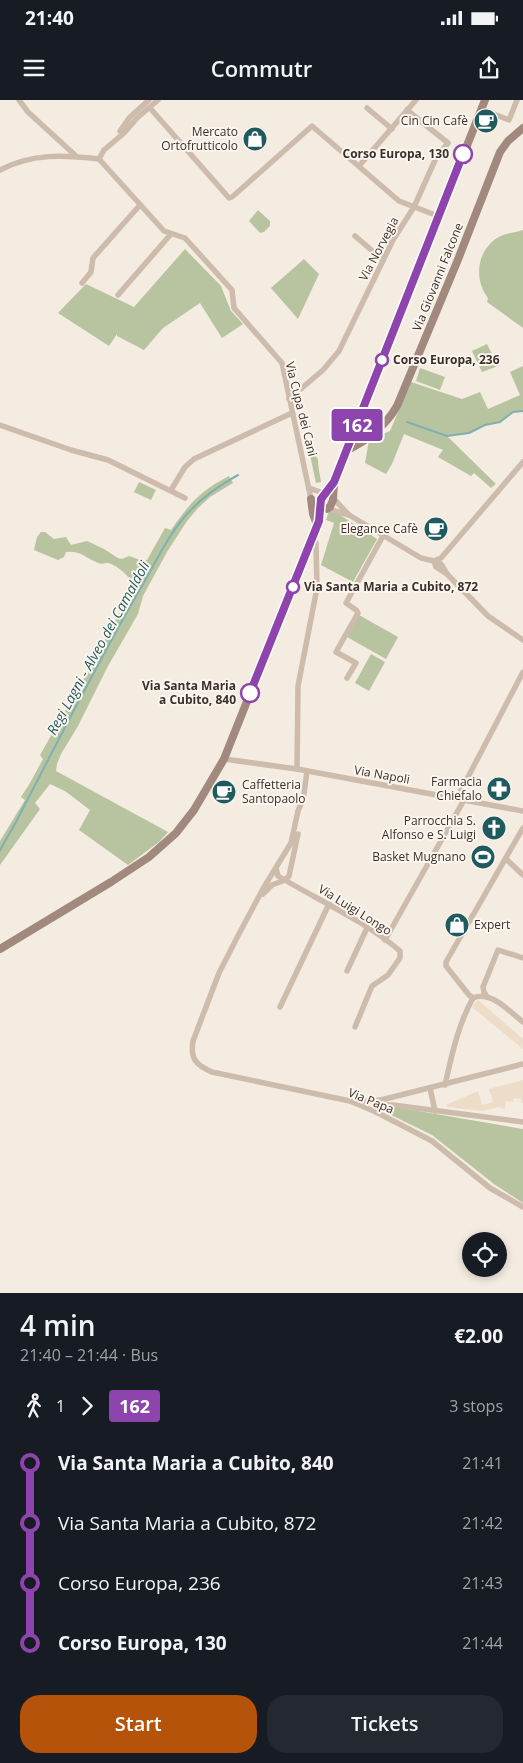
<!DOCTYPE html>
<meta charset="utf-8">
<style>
:root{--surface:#171b24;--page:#242831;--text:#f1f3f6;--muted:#9ea1a6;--accent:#b45309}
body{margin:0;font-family:"Open Sans",sans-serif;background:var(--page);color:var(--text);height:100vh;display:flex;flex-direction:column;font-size:19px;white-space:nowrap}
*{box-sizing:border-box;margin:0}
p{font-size:16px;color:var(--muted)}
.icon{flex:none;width:28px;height:28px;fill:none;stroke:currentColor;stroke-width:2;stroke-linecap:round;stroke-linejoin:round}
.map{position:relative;height:1193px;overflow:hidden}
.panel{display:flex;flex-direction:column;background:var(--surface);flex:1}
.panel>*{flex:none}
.badge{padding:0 10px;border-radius:4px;font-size:18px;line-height:32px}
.buttons{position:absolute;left:462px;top:1132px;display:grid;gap:10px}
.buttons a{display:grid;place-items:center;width:45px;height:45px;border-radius:50%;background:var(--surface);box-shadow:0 2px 8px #0003;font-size:25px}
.map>.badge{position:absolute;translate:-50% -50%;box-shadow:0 0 0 2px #fff}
.legs{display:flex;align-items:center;gap:8px;height:55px;padding:0 20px;font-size:16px}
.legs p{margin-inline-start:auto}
.head{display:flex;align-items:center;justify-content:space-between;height:85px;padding:0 20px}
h1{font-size:28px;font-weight:600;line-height:38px}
.button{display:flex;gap:10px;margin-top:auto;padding:10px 20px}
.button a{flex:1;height:58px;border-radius:20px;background:var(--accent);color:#fff;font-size:20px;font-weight:600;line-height:58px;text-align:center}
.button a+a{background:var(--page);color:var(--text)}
ul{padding:0 20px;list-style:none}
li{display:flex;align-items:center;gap:18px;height:60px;font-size:19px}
li i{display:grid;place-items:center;width:8px;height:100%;margin:0 6px;background:currentColor}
li i::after{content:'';width:12px;height:12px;margin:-6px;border:4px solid;border-radius:50%;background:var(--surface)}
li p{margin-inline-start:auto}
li:first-child i{background:linear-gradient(#0000 50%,currentColor 0)}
li:last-child i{background:linear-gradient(currentColor 50%,#0000 0)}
.status{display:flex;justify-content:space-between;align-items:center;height:35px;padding:0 25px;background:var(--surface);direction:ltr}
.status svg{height:14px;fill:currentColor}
header{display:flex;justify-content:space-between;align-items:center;height:65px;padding:0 20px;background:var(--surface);font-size:22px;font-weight:600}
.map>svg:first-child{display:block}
</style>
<div class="status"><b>21:40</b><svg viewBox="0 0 49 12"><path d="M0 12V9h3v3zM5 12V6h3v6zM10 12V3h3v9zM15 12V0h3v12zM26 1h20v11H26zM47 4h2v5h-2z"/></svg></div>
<header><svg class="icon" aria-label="menu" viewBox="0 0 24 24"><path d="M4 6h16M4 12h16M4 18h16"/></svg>Commutr<svg class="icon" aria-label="share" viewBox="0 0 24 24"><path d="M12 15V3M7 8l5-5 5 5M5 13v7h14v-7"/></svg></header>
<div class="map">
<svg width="523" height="1193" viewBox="0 0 523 1193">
<rect width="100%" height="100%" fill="#f4ebe1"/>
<g fill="#b8c4a0">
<polygon points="258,110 270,121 270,126 264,132 260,133 249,121"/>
<path d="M523 130V228L487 202 488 198C474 180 476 152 497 138 504 133 515 133 523 130Z"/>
<polygon points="185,149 221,186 231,211 243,224 222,238 200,203 163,228 144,250 117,236 117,234 109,246 58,213 86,184 134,207"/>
<polygon points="304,159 319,174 298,219 271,188"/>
<polygon points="487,244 498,266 482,272 472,251"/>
<polygon points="523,266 523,311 513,312 501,322 485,325 469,333 447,336 496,384 491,388 474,373 471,376 438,357 443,350 404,334 392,364 386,374 365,363 369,340 390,331 411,282 462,299 480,292 488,309 520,295 510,272"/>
<polygon points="420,268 445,277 440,290 416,281"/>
<path d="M309 350 318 359C318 368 320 374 321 382L316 383Z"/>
<path d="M229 376 233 383 210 397 198 408 187 421 167 452 143 496 138 514 108 566 78 626 61 654 57 664 56 671 168 732 159 742 128 765 79 730 90 710 65 691 50 684 35 703 40 709 0 765V741L25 700 21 697 30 683 43 659 40 655 83 580 133 488C133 478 117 465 108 463 103 463 101 465 96 462 86 457 78 450 66 452L64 457 58 460 34 450 37 437 41 432H45L54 439 66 437 71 445 87 441 104 449 118 458 122 459 129 456 143 461 147 460 165 428 171 430C189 404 200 391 229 376Z"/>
<polygon points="139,382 156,390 151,400 134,392"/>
<polygon points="329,411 340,415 377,439 353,482 321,465 334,423 326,420"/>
<polygon points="359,515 398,537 386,559 347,537"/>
<polygon points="371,554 385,562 369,591 355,583"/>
<polygon points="395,1007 523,1029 523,1103 494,1084 432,1035 387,1013 386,1011 388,1008"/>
</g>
<g fill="#ecdcc8">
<polygon points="478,900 523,939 523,949 472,907"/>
<polygon points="523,980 523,1003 521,1003 521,999 514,998 513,1002 506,1001 505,1009 498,1007 483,1011 448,1007 446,1005 478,991 482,1005 493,1002 489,989"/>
</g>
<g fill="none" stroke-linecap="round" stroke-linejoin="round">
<g stroke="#7fb0b2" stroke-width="2">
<polyline points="407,322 447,336 469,333 485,325 500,322 513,312 523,311"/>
<path d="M0 750 16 722C56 645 95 567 139 491 154 466 167 436 187 414 202 397 218 386 238 375"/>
</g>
<g stroke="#cdbbac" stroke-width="5.5">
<polyline points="19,0 28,12 76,56"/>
<polyline points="150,8 229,98 232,97 240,90 312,26 399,101 438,116"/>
<polyline points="367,8 392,29"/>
<polyline points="481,9 509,20 517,0"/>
<polyline points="120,31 130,17 149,0"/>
<polyline points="99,59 164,131 185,138 232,190 234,208 282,263 311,399 313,402"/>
<polyline points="99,59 104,50 124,33 137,18 158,0"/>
<polyline points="359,66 416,0"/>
<path d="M0 70C32 53 64 55 99 59"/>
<polyline points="355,136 383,160"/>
<polyline points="82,183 91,172 93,158 140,105"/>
<polyline points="118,195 171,134"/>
<polyline points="289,299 323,270 339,251 393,140 414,107 436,58 448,43 407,10"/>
<polyline points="0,325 71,350 108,360 185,398"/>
<polyline points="309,388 326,394"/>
<polyline points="171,390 185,367 194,359 292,313"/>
<polyline points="333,398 349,415 421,458 434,461 441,458 523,362"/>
<polyline points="328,409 349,415"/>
<polyline points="434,461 441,464 447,474 488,516 523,540"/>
<polyline points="434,461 436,467 447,474"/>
<polyline points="347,578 356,563 336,552 358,513 356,510 346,503 383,436"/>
<polyline points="224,659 297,669 523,711"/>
<polyline points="297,669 298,586 317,488 316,443 312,438"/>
<polyline points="457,698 523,572"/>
<path d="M303 699 298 711 291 743 264 787 241 830 219 873 193 941C190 959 196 965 212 972L350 1001 376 1012 432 1041 490 1088 523 1107"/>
<polyline points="303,701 307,671"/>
<polyline points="506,759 523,775"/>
<path d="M276 768 278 776C318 800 365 821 400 851V858L388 875 372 886 355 927"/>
<polyline points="263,794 272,785 285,780 289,776 298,734"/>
<polyline points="385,840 464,700"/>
<polyline points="347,871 367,828"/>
<polyline points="487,897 484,892 483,887 498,850 523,858"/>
<polyline points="473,898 469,895 446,866 446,862 523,728"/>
<path d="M473 898C491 890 510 912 523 922"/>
<polyline points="280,907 329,804"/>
<path d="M445 985C452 954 458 925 473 898"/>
<polyline points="430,988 435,1011"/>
<polyline points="381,1000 376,1007 376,1012 385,1005 393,1005 523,1022"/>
<polyline points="355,1002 381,1000 523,964"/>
</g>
<g stroke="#a18a7d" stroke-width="8">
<path d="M347 350C367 341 387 324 397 306L457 162 500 52 508 41 523 28"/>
<polyline points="311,399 313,414 317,425"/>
<polyline points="321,406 327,409 330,407 333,400 334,382 485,0"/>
<polyline points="0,849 111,782 149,757 176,733 194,710 224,659 319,421 321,399 334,382"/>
</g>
</g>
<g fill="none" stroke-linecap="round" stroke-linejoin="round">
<defs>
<polyline id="line-1" points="250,593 319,421 321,399 334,382 463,54"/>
</defs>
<use href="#line-1" stroke="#fff" stroke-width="11"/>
<use href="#line-1" stroke="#8e44ad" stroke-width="8"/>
</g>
<defs>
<symbol id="cafe-disc" viewBox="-11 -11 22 22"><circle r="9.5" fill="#1f5a5e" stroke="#fbf5ee"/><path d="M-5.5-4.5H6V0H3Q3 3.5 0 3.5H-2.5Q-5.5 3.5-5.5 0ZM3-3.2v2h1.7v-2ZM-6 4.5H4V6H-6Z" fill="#fff"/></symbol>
<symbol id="shop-disc" viewBox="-11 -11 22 22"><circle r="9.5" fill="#1f5a5e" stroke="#fbf5ee"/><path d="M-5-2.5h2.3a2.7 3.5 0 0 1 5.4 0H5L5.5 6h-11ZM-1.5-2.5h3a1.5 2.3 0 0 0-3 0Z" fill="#fff"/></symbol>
<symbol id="pharmacy-disc" viewBox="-11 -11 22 22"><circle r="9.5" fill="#1f5a5e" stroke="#fbf5ee"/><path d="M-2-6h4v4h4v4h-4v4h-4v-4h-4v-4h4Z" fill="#fff"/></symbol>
<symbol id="church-disc" viewBox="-11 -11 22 22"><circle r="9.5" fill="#1f5a5e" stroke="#fbf5ee"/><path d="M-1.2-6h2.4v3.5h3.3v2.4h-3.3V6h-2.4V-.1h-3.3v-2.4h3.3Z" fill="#fff"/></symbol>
<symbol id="stadium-disc" viewBox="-11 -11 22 22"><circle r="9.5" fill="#1f5a5e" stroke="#fbf5ee"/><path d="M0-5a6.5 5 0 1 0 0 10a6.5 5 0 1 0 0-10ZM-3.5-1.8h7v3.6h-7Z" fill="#fff"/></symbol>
</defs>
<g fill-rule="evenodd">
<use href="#cafe-disc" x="472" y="7" width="28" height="28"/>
<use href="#shop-disc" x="241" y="25" width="28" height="28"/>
<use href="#cafe-disc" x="422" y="415" width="28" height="28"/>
<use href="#pharmacy-disc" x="485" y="675" width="28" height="28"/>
<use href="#cafe-disc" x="210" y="678" width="28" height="28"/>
<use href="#church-disc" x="480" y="714" width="28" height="28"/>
<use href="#stadium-disc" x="469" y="743" width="28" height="28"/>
<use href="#shop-disc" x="443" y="811" width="28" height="28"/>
</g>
<g fill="#fff" stroke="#8e44ad" stroke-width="2.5">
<circle cx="463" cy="54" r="9"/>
<circle cx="382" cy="260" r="6"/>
<circle cx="293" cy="487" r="6"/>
<circle cx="250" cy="593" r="9"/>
</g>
<g text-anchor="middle" stroke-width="4" stroke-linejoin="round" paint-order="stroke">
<g font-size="12" fill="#3b302b" stroke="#fbf5ee" text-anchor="end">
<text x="468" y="25">Cin Cin Cafè</text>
<text x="238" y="36">Mercato<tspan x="238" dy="14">Ortofrutticolo</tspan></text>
<text x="418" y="433">Elegance Cafè</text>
<text x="482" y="686">Farmacia<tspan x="482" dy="14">Chiefalo</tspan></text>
<text x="242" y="689" text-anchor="start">Caffetteria<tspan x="242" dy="14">Santopaolo</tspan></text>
<text x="476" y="725">Parrocchia S.<tspan x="476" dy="14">Alfonso e S. Luigi</tspan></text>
<text x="466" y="761">Basket Mugnano</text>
<text x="474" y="829" text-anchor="start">Expert</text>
</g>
<g font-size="12" font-weight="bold" fill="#3b302b" stroke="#fbf5ee" text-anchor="end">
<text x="449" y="58">Corso Europa, 130</text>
<text x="393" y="264" text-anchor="start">Corso Europa, 236</text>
<text x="304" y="491" text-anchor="start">Via Santa Maria a Cubito, 872</text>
<text x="236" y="590">Via Santa Maria<tspan x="236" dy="14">a Cubito, 840</tspan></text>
</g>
<g font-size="12" fill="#3b302b" stroke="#fbf5ee">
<text transform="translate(379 149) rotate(-62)" y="4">Via Norvegia</text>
<text transform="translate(438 177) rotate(-68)" y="4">Via Giovanni Falcone</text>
<text transform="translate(301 309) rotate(76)" y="4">Via Cupa dei Cani</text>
<text transform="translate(382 675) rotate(10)" y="4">Via Napoli</text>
<text transform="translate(355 810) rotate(32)" y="4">Via Luigi Longo</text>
<text transform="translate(371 1001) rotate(22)" y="4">Via Papa</text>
</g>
<g font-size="14" font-style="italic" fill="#1f5a5e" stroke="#fbf5ee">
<text transform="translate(98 548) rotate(-61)" y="5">Regi Lagni - Alveo dei Camaldoli</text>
</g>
</g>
</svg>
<div class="buttons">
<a><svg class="icon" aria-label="locate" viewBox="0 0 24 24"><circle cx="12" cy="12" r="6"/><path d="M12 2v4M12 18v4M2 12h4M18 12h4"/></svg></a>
</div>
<b class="badge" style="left:357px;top:325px;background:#8e44ad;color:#fff">162</b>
</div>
<section class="panel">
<div class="head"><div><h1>4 min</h1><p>21:40 – 21:44 · Bus</p></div><b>€2.00</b></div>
<div class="legs"><svg class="icon" aria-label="walk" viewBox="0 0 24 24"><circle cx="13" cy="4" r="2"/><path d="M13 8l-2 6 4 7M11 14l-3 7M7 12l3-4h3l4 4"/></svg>1<svg class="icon" aria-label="forward" viewBox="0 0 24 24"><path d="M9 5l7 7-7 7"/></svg><b class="badge" style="background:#8e44ad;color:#fff">162</b><p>3 stops</p></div>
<ul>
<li><i style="color:#8e44ad"></i><b>Via Santa Maria a Cubito, 840</b><p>21:41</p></li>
<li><i style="color:#8e44ad"></i><span>Via Santa Maria a Cubito, 872</span><p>21:42</p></li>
<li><i style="color:#8e44ad"></i><span>Corso Europa, 236</span><p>21:43</p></li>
<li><i style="color:#8e44ad"></i><b>Corso Europa, 130</b><p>21:44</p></li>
</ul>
<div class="button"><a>Start</a><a>Tickets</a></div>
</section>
